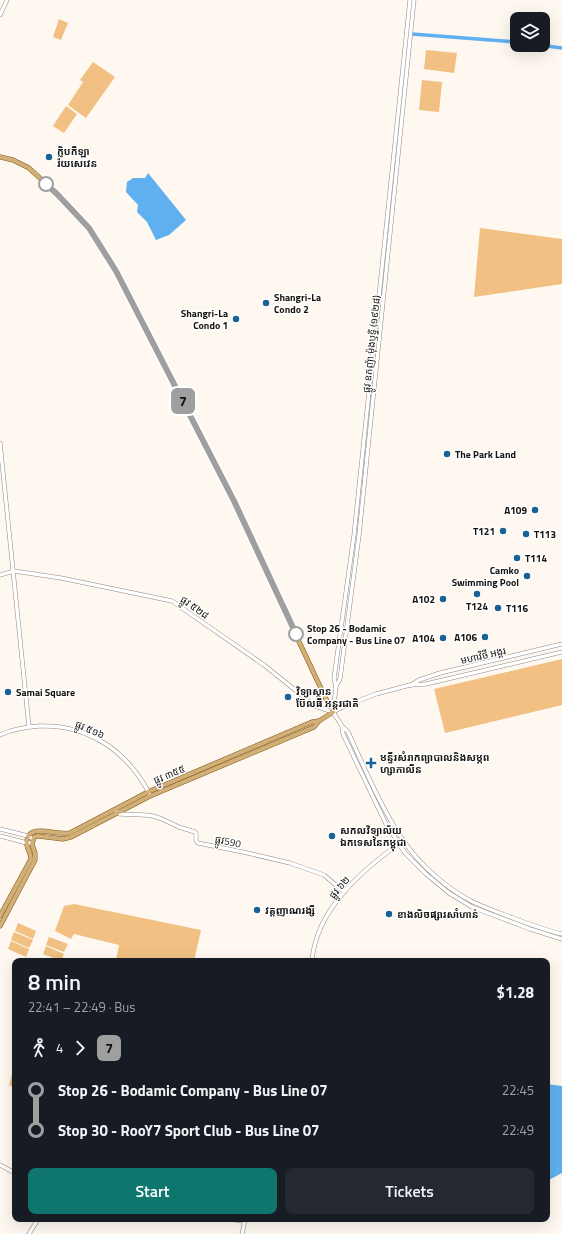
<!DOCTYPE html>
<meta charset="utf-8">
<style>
:root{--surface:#171b24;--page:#242831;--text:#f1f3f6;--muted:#9ea1a6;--accent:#0f766e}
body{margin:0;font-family:"Titillium Web","Noto Sans Khmer",sans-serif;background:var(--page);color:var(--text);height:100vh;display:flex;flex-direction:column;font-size:15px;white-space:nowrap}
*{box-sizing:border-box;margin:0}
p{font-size:13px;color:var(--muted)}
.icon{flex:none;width:22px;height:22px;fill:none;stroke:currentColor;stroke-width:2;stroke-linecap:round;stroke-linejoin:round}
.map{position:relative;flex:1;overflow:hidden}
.panel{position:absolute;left:12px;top:958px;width:538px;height:264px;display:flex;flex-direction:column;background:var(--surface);border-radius:8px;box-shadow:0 4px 16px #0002}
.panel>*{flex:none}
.badge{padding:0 8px;border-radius:6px;font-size:14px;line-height:26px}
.controls{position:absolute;left:510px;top:12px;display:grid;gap:8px}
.controls a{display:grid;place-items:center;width:40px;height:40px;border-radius:8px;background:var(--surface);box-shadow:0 4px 16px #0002;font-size:20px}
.map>.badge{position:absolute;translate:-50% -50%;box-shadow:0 0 0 2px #fff}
.legs{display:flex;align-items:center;gap:6px;height:44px;padding:0 16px;font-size:13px}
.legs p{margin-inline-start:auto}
.headline{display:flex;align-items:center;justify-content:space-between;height:68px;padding:0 16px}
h1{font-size:22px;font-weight:600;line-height:30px}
.primary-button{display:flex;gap:8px;margin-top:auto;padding:8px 16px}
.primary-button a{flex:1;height:46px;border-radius:8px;background:var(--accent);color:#fff;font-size:16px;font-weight:600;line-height:46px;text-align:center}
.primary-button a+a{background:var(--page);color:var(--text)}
ul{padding:0 16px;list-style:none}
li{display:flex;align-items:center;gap:14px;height:40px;font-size:15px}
li i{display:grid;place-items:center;width:6px;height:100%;margin:0 5px;background:currentColor}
li i::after{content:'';width:10px;height:10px;margin:-5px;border:3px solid;border-radius:50%;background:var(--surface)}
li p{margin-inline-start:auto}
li:first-child i{background:linear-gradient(#0000 50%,currentColor 0)}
li:last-child i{background:linear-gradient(currentColor 50%,#0000 0)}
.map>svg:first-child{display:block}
</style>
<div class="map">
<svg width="562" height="1234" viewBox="0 0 562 1234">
<rect width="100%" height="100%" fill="#fef8f1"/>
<g fill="#f1c082">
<polygon points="59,19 68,23 61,40 53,37"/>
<polygon points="426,50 457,53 454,73 424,69"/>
<polygon points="93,62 115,77 86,118 68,105 83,82 80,80"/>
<polygon points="422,80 442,82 439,112 419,110"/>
<polygon points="66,106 77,114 64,133 53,126"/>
<polygon points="480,228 562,239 562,284 474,297"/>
<polygon points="562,659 562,705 445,733 434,689"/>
<polygon points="74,904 201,930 194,961 116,961 119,945 74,934 71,939 55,931 64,906"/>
<polygon points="18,923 36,931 33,939 15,931"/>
<polygon points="14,932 33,940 29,948 11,940"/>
<polygon points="49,937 68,944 64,952 46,945"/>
<polygon points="11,941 29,949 26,957 8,949"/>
<polygon points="46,946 64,954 61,961 43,954"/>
<polygon points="15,1062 15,1088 9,1085"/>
</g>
<g fill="#5fb0f0">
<polygon points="148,173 186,220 169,235 156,240 147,222 137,212 138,205 126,192 127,182 133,178 145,178"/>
<polygon points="547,1084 562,1086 562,1173 547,1181"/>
</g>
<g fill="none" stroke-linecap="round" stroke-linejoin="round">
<g stroke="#5fb0f0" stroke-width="3.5">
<polyline points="412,34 517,42"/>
<polyline points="539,45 562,48"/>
</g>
<defs>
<g id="tertiary">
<polyline points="0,15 7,0"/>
<polyline points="0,443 29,727"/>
<polyline points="0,575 14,571 61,578 172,601 264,665 315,706 333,712"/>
<path d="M0 735C12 729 26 727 39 726 88 724 127 751 149 793"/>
<polyline points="116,811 117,813 120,814 145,815 153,816 162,819 179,827 195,832 196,833 196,840 198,843 243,852 290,863 324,875 344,892"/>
<path d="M312 961C316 909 363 869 403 841"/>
<polyline points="0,1165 15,1173"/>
<polyline points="227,1219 244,1221"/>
<polyline points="29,1234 38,1219"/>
<polyline points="242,1234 245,1220"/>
</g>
<g id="secondary">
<polyline points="411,685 419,680 440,673 562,644"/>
<polyline points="336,686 340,679 359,535 414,0"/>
<polyline points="333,712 336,687 334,678 354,535 410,0"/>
<path d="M333 712 342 726 348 732C364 767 381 808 403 840 419 864 447 889 473 902 486 908 500 913 513 918 529 924 545 930 562 934"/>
<polyline points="333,712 347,705 376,694 410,685 426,684 562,652"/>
<polyline points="342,726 343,734 386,824 405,853 426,874 449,893 472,907 530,929 562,939"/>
<polyline points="0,829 28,836 33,839"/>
<polyline points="0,836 27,843 32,843"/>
</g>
<g id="primary">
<polyline points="0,157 13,160 29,168 57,194 89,227 116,271 234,501 287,616 325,697 333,712 319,721 314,727 150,796 71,837 63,839 38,836 34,837 32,844 35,853 35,860 0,926"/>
<path d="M0 916 31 859C31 852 25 847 27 840 30 823 57 836 70 833L148 792 312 722 319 721"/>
</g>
</defs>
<use href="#tertiary" stroke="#8d8882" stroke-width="4.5"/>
<use href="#secondary" stroke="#8d8882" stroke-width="4.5"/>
<use href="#primary" stroke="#7e571a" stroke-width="5"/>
<use href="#tertiary" stroke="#fff" stroke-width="3.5"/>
<use href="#secondary" stroke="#fff" stroke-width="3.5"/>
<use href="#primary" stroke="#d3af78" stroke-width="4"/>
</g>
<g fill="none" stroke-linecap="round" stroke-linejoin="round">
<defs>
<polyline id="line-1" points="46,184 57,194 89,228 116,271 234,501 296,634"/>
</defs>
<use href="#line-1" stroke="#fff" stroke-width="9"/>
<use href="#line-1" stroke="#9f9f9f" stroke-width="6"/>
</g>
<g fill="#186295" stroke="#fff" stroke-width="1.5">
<circle cx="49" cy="157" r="4"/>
<circle cx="266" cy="303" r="4"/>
<circle cx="236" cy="319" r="4"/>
<circle cx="447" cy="454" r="4"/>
<circle cx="535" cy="510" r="4"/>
<circle cx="503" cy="531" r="4"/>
<circle cx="526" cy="534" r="4"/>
<circle cx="517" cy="558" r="4"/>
<circle cx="527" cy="576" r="4"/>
<circle cx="477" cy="594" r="4"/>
<circle cx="443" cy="599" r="4"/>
<circle cx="498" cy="608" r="4"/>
<circle cx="485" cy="637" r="4"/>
<circle cx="443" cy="638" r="4"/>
<circle cx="8" cy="692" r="4"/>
<circle cx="288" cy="697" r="4"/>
<path d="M369 757h4v4h4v4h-4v4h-4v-4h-4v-4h4z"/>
<circle cx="332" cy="836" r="4"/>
<circle cx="257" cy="910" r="4"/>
<circle cx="389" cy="914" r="4"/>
</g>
<g fill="#fff" stroke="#9f9f9f" stroke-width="2">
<circle cx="46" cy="184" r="7"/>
<circle cx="296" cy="634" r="7"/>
</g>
<g text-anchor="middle" stroke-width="3" stroke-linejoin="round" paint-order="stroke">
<g font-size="10" font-weight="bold" fill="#171512" stroke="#fff" text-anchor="start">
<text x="57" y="155">ក្លិបកីឡា<tspan x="57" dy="12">រ៉យសេវេន</tspan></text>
<text x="274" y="301">Shangri-La<tspan x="274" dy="12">Condo 2</tspan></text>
<text x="228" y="317" text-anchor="end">Shangri-La<tspan x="228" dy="12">Condo 1</tspan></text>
<text x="455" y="458">The Park Land</text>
<text x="527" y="514" text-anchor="end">A109</text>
<text x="495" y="535" text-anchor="end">T121</text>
<text x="534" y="538">T113</text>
<text x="525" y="562">T114</text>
<text x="519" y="574" text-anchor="end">Camko<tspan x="519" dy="12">Swimming Pool</tspan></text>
<text x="435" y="603" text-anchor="end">A102</text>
<text x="477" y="610" text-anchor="middle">T124</text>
<text x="506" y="612">T116</text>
<text x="477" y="641" text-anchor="end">A106</text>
<text x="435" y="642" text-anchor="end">A104</text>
<text x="296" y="695">វិទ្យាស្ថាន<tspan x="296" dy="12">ប៊ែលធី អន្ដរជាតិ</tspan></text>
<text x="16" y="696">Samai Square</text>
<text x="380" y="761">មន្ទីរសំរាកព្យាបាលនិងសម្ភព<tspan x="380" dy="12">ហ្សាកាលីន</tspan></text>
<text x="340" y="834">សកលវិទ្យាល័យ<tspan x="340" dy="12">ឯកទេសនៃកម្ពុជា</tspan></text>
<text x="265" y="914">វត្តញាណរង្សី</text>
<text x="397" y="918">ខាងលិចផ្សារសាំហាន់</text>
</g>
<g font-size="10" fill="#171512" stroke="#fff">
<text transform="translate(371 344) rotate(-84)" y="4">ផ្លូវ ឧកញ៉ា ម៉ុងឫទ្ធី (១៩២៨)</text>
<text transform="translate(195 607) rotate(35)" y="4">ផ្លូវ ៥២៨</text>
<text transform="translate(483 655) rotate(-13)" y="4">មហាវិថី អង្គរ</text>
<text transform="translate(90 729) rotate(23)" y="4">ផ្លូវ ៥១៦</text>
<text transform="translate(169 774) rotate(-23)" y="4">ផ្លូវ ៣៥៥</text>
<text transform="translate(228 841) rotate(11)" y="4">ផ្លូវ590</text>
<text transform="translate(339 887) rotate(-50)" y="4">ផ្លូវ ៦២</text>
</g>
<g font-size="10" font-weight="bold" fill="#171512" stroke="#fff" text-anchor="start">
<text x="307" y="632">Stop 26 - Bodamic<tspan x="307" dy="12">Company - Bus Line 07</tspan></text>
</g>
</g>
</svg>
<div class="controls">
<a><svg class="icon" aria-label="layers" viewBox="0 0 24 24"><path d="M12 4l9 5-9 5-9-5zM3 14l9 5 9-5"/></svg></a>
</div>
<b class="badge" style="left:183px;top:401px;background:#9f9f9f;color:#111">7</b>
<section class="panel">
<div class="headline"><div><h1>8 min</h1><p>22:41 – 22:49 · Bus</p></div><b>$1.28</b></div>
<div class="legs"><svg class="icon" aria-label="walk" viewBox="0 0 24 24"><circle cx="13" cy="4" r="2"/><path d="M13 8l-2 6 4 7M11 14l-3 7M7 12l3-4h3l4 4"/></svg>4<svg class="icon" aria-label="forward" viewBox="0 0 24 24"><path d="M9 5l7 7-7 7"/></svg><b class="badge" style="background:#9f9f9f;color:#111">7</b></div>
<ul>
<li><i style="color:#9f9f9f"></i><b>Stop 26 - Bodamic Company - Bus Line 07</b><p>22:45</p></li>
<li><i style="color:#9f9f9f"></i><b>Stop 30 - RooY7 Sport Club - Bus Line 07</b><p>22:49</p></li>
</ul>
<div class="primary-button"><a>Start</a><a>Tickets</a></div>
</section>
</div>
